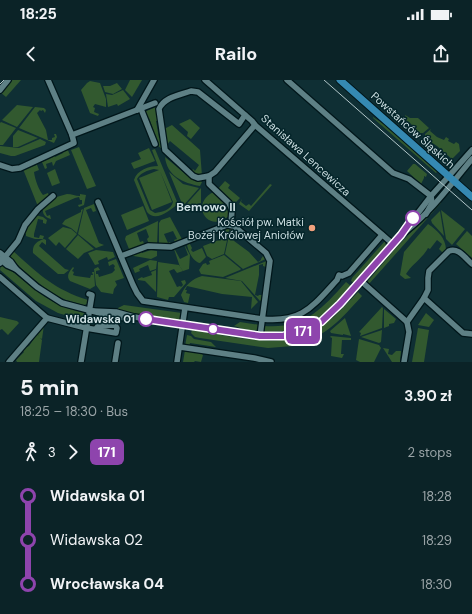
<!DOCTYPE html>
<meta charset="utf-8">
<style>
:root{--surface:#0b2327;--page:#192f33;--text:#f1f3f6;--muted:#9aa4a7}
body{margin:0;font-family:"DM Sans",sans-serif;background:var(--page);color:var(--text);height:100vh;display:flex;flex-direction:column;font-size:15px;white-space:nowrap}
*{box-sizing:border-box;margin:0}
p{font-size:13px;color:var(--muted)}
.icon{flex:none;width:22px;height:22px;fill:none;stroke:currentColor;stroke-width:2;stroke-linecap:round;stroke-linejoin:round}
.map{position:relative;height:282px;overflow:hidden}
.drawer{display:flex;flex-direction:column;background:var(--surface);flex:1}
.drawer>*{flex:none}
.badge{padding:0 8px;border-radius:6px;font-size:14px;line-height:26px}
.map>.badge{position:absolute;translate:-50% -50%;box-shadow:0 0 0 2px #fff}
.legs{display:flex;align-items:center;gap:6px;height:44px;padding:0 20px;font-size:13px}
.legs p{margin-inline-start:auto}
.headline{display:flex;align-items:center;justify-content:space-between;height:68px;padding:0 20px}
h1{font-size:22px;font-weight:700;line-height:30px}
ul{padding:0 20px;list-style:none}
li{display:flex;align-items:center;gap:14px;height:44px;font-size:15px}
li i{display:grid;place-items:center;width:6px;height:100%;margin:0 5px;background:currentColor}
li i::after{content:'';width:10px;height:10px;margin:-5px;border:3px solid;border-radius:50%;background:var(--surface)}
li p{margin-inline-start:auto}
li:first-child i{background:linear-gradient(#0000 50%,currentColor 0)}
li:last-child i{background:linear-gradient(currentColor 50%,#0000 0)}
.status{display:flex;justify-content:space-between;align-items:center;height:28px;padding:0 20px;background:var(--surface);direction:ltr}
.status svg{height:11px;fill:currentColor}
header{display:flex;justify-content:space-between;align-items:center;height:52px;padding:0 20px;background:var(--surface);font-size:18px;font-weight:700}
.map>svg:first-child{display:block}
</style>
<div class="status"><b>18:25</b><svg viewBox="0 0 49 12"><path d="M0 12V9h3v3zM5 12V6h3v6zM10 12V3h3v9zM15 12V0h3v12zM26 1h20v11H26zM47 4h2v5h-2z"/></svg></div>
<header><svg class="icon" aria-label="back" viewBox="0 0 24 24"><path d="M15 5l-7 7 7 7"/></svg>Railo<svg class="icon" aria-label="share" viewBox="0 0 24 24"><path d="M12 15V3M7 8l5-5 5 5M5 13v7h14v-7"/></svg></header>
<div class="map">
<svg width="472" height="282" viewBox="0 0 472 282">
<rect width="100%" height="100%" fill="#0f2f34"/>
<g fill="#32592f" fill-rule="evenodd">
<polygon points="11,0 21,0 6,17 0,12"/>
<polygon points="130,0 142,0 132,17 125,10"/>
<polygon points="90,1 100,3 106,19 106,27 95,24 93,27 95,28 94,32 99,34 98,36 90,33 81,10 87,3"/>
<polygon points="117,3 122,9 113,14 105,12 103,6 110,6"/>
<polygon points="123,10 130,19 118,26 117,24 108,27 106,14 112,15"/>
<polygon points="157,23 159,41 156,41 159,58 161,58 163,70 157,65 152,53 154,52 149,38 146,37 144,32 156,27 155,24"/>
<polygon points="17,25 33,27 17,47 2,40"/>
<polygon points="35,27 44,28 46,30 45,33 43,30 41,31 40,30 37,33 46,50 48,60 52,60 52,58 55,57 54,54 56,54 57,57 54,63 19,48"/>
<polygon points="405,35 410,38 418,38 429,48 423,53 419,53 416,51 416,48 406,40"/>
<polygon points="373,37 388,47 437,92 436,93 373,38"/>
<polygon points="190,39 200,48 191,59 187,56 188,52 179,44"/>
<polygon points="1,42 16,48 3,65 0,65 0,43"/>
<polygon points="172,45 200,70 202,96 198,96 191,92 193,89 195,91 199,85 170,61 166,66 170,70 168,72 166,70 162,50"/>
<polygon points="431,49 430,51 437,57 444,60 446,57 449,59 448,61 454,64 456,62 459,64 460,71 452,79 437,66 425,58 425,54"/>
<polygon points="18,50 38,58 18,67 13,67 13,56"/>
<polygon points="40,59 46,62 45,65 34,69 15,76 11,76 0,73 0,66 19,68"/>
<polygon points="79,67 96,106 87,109 71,70"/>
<polygon points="67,68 70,75 56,81 54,85 53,86 52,82 46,84 47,88 45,89 42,82 53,77 52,75 54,74 55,77 63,73 63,70"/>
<polygon points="149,68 155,81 134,89 131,83 141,79 138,73"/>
<path d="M155 69 178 124C170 130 156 143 147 132L134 100C137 90 149 86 158 86L152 70ZM154 89 159 90 139 98 152 130 172 122 160 91 173 122C171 130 162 132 155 133L150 130 137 99C140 93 148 90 154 89Z"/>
<path d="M165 77 189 97 198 101V99L202 102 200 106C183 103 167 96 165 77Z"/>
<path d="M36 82 39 90 34 92C35 100 39 110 43 115L48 113 49 116 39 126 37 124 23 89 25 87 26 89 36 85Z"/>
<polygon points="413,84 415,84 427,94 426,97 424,96 424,98 421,104 407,91"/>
<polygon points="55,89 60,103 52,106 47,93"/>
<polygon points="169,92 183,104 199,108 183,126"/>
<polygon points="225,101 230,105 228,108 240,118 232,126 217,110"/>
<polygon points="270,104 272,105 249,131 239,124 242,119 241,122 246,126 249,124 251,126"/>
<polygon points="201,108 201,123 183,128"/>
<path d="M214 112 220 116 229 134V136L226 138H225L223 140C204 149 192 121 214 112Z"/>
<path d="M67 114C72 114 75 116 80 116V114L86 115 84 125 79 127 78 125 82 124V120H80L79 117 75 118 45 131 47 136 50 135 51 139C44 137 42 133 43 127L53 118Z"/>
<polygon points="440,122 441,123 368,205 368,201 394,170"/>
<polygon points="94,124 96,131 93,132 91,128 86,130 99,163 104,165 96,168 78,154 84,128"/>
<polygon points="143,126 149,141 127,150 121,135"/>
<polygon points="83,129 77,153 71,148 62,144 65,140 81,132 81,130"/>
<polygon points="441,130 465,149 452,165 446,159"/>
<polygon points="440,131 444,156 432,143 431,140"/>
<polygon points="35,135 43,137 47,140 46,144 43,143 43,140 38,139 34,154 34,157 39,158 40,155 44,156 43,159 35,159 26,156 26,154 23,152"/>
<polygon points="170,137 183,161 176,164 174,160 177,159 173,151 164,154 168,163 170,162 172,166 159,165 159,143 161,140"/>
<polygon points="158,141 157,165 149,164 147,159 149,157 146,149 137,153 140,162 143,161 145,166 128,173 126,170 129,169 125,159 126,156"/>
<path d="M428 144C437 150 446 158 446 170L443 173 439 169 442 164 437 160 430 169 428 168C422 179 412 184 406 194L411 198 405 199 400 195 404 172Z"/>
<polygon points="231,146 242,154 240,156 235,152 233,155 231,154 230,158 249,172 258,182 261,180 261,179 263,176 265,177 266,176 268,178 243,189 225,174"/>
<polygon points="63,147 71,149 77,154 65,168 59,162 56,166 48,158"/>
<polygon points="230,147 224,174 212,179 207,176 203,166 227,157 227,154 225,154 223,150 222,151 221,148"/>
<polygon points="467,151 472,156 472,178 456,164"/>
<polygon points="78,155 94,169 84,173 78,179 66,169"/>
<path d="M44 159 46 160V165L42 162 39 166 65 189 69 190 64 194H58L33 173C32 165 37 161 44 159Z"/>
<polygon points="385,161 386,167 354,203 351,201 352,198"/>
<path d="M189 162 192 168 191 170 193 172 202 168 206 177 200 183C193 182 187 170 187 163Z"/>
<polygon points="184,164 190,175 189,189 183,191 180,187 174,169 174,168 180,179 188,175"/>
<polygon points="96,170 113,172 115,177 108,180 107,177 98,181 99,184 95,185 88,173"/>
<polygon points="151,170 157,171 157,176 151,179 128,175 141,171 142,173"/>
<path d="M13 171C39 194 53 209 88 220L87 224 84 225C78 223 72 222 66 220 45 211 27 193 10 178V174Z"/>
<polygon points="224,175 241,189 240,190 223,197 201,194 199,190 203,184 206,183 207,185 210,184 209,181"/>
<polygon points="116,179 124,198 115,201 117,205 114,209 113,214 101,212 96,205 94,189 98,187 100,190 96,191 96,194 98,194 99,197 112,193 115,190 114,188 115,186 113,184 109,186 108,182"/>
<polygon points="150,180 157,181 156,189 150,191 148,185 139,189 140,191 135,193 133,188"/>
<polygon points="269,180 268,190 266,190 266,187 263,186 263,184 259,185 259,195 255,215 258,216 259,215 262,215 262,212 265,213 264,218 260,221 242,201 225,198"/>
<polygon points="158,182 179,185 183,191 177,193 174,189 169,191 177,207 180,206 181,207 183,205 181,201 185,200 186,203 174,217 169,217 168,220 157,217"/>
<path d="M1 185H4C32 206 47 225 84 233L85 235V241L58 233 36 221 0 190Z"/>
<path d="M73 187 74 188 72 191 74 192 73 195 76 196 90 198 91 195H93L92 192H94L95 206 90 209 70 201C66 196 69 192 73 187Z"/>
<polygon points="156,190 156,212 145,201 138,200 138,199 142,197 143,198 152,195 151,192"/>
<path d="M202 196 241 201 258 222 251 229 252 217 222 214 187 206 185 210H187L186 213 190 214 188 223 184 222 181 215C185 205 192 199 202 196Z"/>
<path d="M346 202 351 206C326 237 306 252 265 252L264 250V246C304 249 321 230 346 202Z"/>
<path d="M358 212 362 216C340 240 328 255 296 265V258C324 249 338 233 358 212Z"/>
<polygon points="124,225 182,233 181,238 178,240 118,231 118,228"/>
<polygon points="382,227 383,228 382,248 360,256 361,253 359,252"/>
<polygon points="384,229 396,239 394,243 389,244 389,246 384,248"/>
<polygon points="426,233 434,240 429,247 418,245"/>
<polygon points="0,237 17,241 19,243 8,255 2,249 0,250"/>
<polygon points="345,238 351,256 343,254 343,255 331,253 330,251"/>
<path d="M240 242 260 245 259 249C251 253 241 248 234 246Z"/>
<polygon points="44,245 42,259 40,258 42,260 39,282 17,282 16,280 24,272 22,270 25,266 27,267 29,266 37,254 39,256 37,253"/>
<polygon points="418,248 429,250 424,282 412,282"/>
<path d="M192 250C224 255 258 264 291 259L293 266 268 268 200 258 195 257 191 253Z"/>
<polygon points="382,250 381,262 379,263 361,257"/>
<polygon points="187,255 191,256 194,259 211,262 216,267 190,263 189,267 185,266"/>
<polygon points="331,256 351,258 351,260 342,260 341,274 344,274 342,278 331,276 332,258 330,257"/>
<polygon points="359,259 379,265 381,268 374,282 360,282 356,280"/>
<polygon points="383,268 389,269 388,274 392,275 396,271 401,271 400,282 392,282"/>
<polygon points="185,270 201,273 203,275 201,282 195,281 194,282 183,282"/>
</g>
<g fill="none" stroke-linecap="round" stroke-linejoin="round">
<defs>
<g id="minor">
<polyline points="205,0 252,41 255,45 393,164"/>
<polyline points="287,0 393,93 409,99 431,116 432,123 426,134"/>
<polyline points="0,10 8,0"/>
<polyline points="141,29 155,64"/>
<polyline points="137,30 154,0"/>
<path d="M245 35 239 44 198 12 191 11C180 15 164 17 159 29L165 70 193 96 198 98 209 96 215 92 255 45"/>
<polyline points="72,55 155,23"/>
<polyline points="0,85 12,89 20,88 74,63 72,55 48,0"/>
<polyline points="209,96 209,104 229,123 232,130 231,144"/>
<path d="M98 122 133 205 137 213 143 221 262 239C302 243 312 227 337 200L339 195 342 196 349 193 382 155"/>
<path d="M406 151C432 131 451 104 472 79"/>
<polyline points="0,173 11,182 16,189"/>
<polyline points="121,176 148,166 171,167 227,145 234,146 266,173 270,181 260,256"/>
<polyline points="0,179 7,185 16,189 37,207 62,223 115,237 130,238"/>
<polyline points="0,183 18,161 25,145 38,129 53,116"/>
<polyline points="0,197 47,238 9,282"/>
<polyline points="361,201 407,242 409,252 404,282"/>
<path d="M424 218 428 210V198L429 191 449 171C458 167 465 178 472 184"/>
<polyline points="93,231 116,232 134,237 260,256 283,256 301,251 311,248 331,234 356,207 401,155 431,116 472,70"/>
<polyline points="47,238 86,248 116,253 117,248 115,245 98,246 96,249"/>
<polyline points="407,242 424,218 463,253 472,254"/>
<polyline points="180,267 254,278 271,282"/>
<polyline points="81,282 92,215 89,214"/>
<polyline points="115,282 118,263"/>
<polyline points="177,282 185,228"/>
</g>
<polyline id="major" points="340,0 472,117"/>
</defs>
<use href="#minor" stroke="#01161a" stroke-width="8"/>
<use href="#major" stroke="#01161a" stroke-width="9"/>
<use href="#minor" stroke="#5e8085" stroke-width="5.5"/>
<use href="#major" stroke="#3589b2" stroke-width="7"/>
<g stroke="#b2c6c9" stroke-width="1">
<polyline points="324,0 472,130"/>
<polyline points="0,4 4,0"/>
</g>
</g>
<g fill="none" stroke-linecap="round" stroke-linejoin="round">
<defs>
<polyline id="line-1" points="146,239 260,256 283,256 301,251 321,242 340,224 401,155 413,138"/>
</defs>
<use href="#line-1" stroke="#fff" stroke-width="9"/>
<use href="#line-1" stroke="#8e44ad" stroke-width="6"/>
</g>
<g fill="#fff" stroke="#8e44ad" stroke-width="2">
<circle cx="413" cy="138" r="7"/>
<circle cx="146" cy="239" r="7"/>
<circle cx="213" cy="249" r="5"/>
</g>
<circle fill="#f1a17d" stroke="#04252a" stroke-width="1.5" cx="312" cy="148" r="4"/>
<g text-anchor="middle" stroke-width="3" stroke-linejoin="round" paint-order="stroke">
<g font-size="11" fill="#cddfe2" stroke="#04252a">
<text transform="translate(413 50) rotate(42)" y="4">Powstańców Śląskich</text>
<text transform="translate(306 75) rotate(42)" y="4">Stanisława Lencewicza</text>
</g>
<g font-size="11" fill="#cddfe2" stroke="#04252a" text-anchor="end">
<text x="304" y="146">Kościół pw. Matki<tspan x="304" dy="13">Bożej Królowej Aniołów</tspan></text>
</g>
<g font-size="11" font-weight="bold" fill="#cddfe2" stroke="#04252a" text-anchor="end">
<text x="135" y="243">Widawska 01</text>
</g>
<g font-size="12" font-weight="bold" fill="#cddfe2" stroke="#04252a">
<text x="206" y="131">Bemowo II</text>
</g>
</g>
</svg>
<b class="badge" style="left:303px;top:251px;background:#8e44ad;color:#fff">171</b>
</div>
<section class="drawer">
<div class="headline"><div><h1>5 min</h1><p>18:25 – 18:30 · Bus</p></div><b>3.90 zł</b></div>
<div class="legs"><svg class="icon" aria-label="walk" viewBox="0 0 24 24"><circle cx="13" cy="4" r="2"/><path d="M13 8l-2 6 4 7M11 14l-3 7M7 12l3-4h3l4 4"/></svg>3<svg class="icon" aria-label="forward" viewBox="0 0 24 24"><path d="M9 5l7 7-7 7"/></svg><b class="badge" style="background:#8e44ad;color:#fff">171</b><p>2 stops</p></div>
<ul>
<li><i style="color:#8e44ad"></i><b>Widawska 01</b><p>18:28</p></li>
<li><i style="color:#8e44ad"></i><span>Widawska 02</span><p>18:29</p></li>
<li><i style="color:#8e44ad"></i><b>Wrocławska 04</b><p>18:30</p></li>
</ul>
</section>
